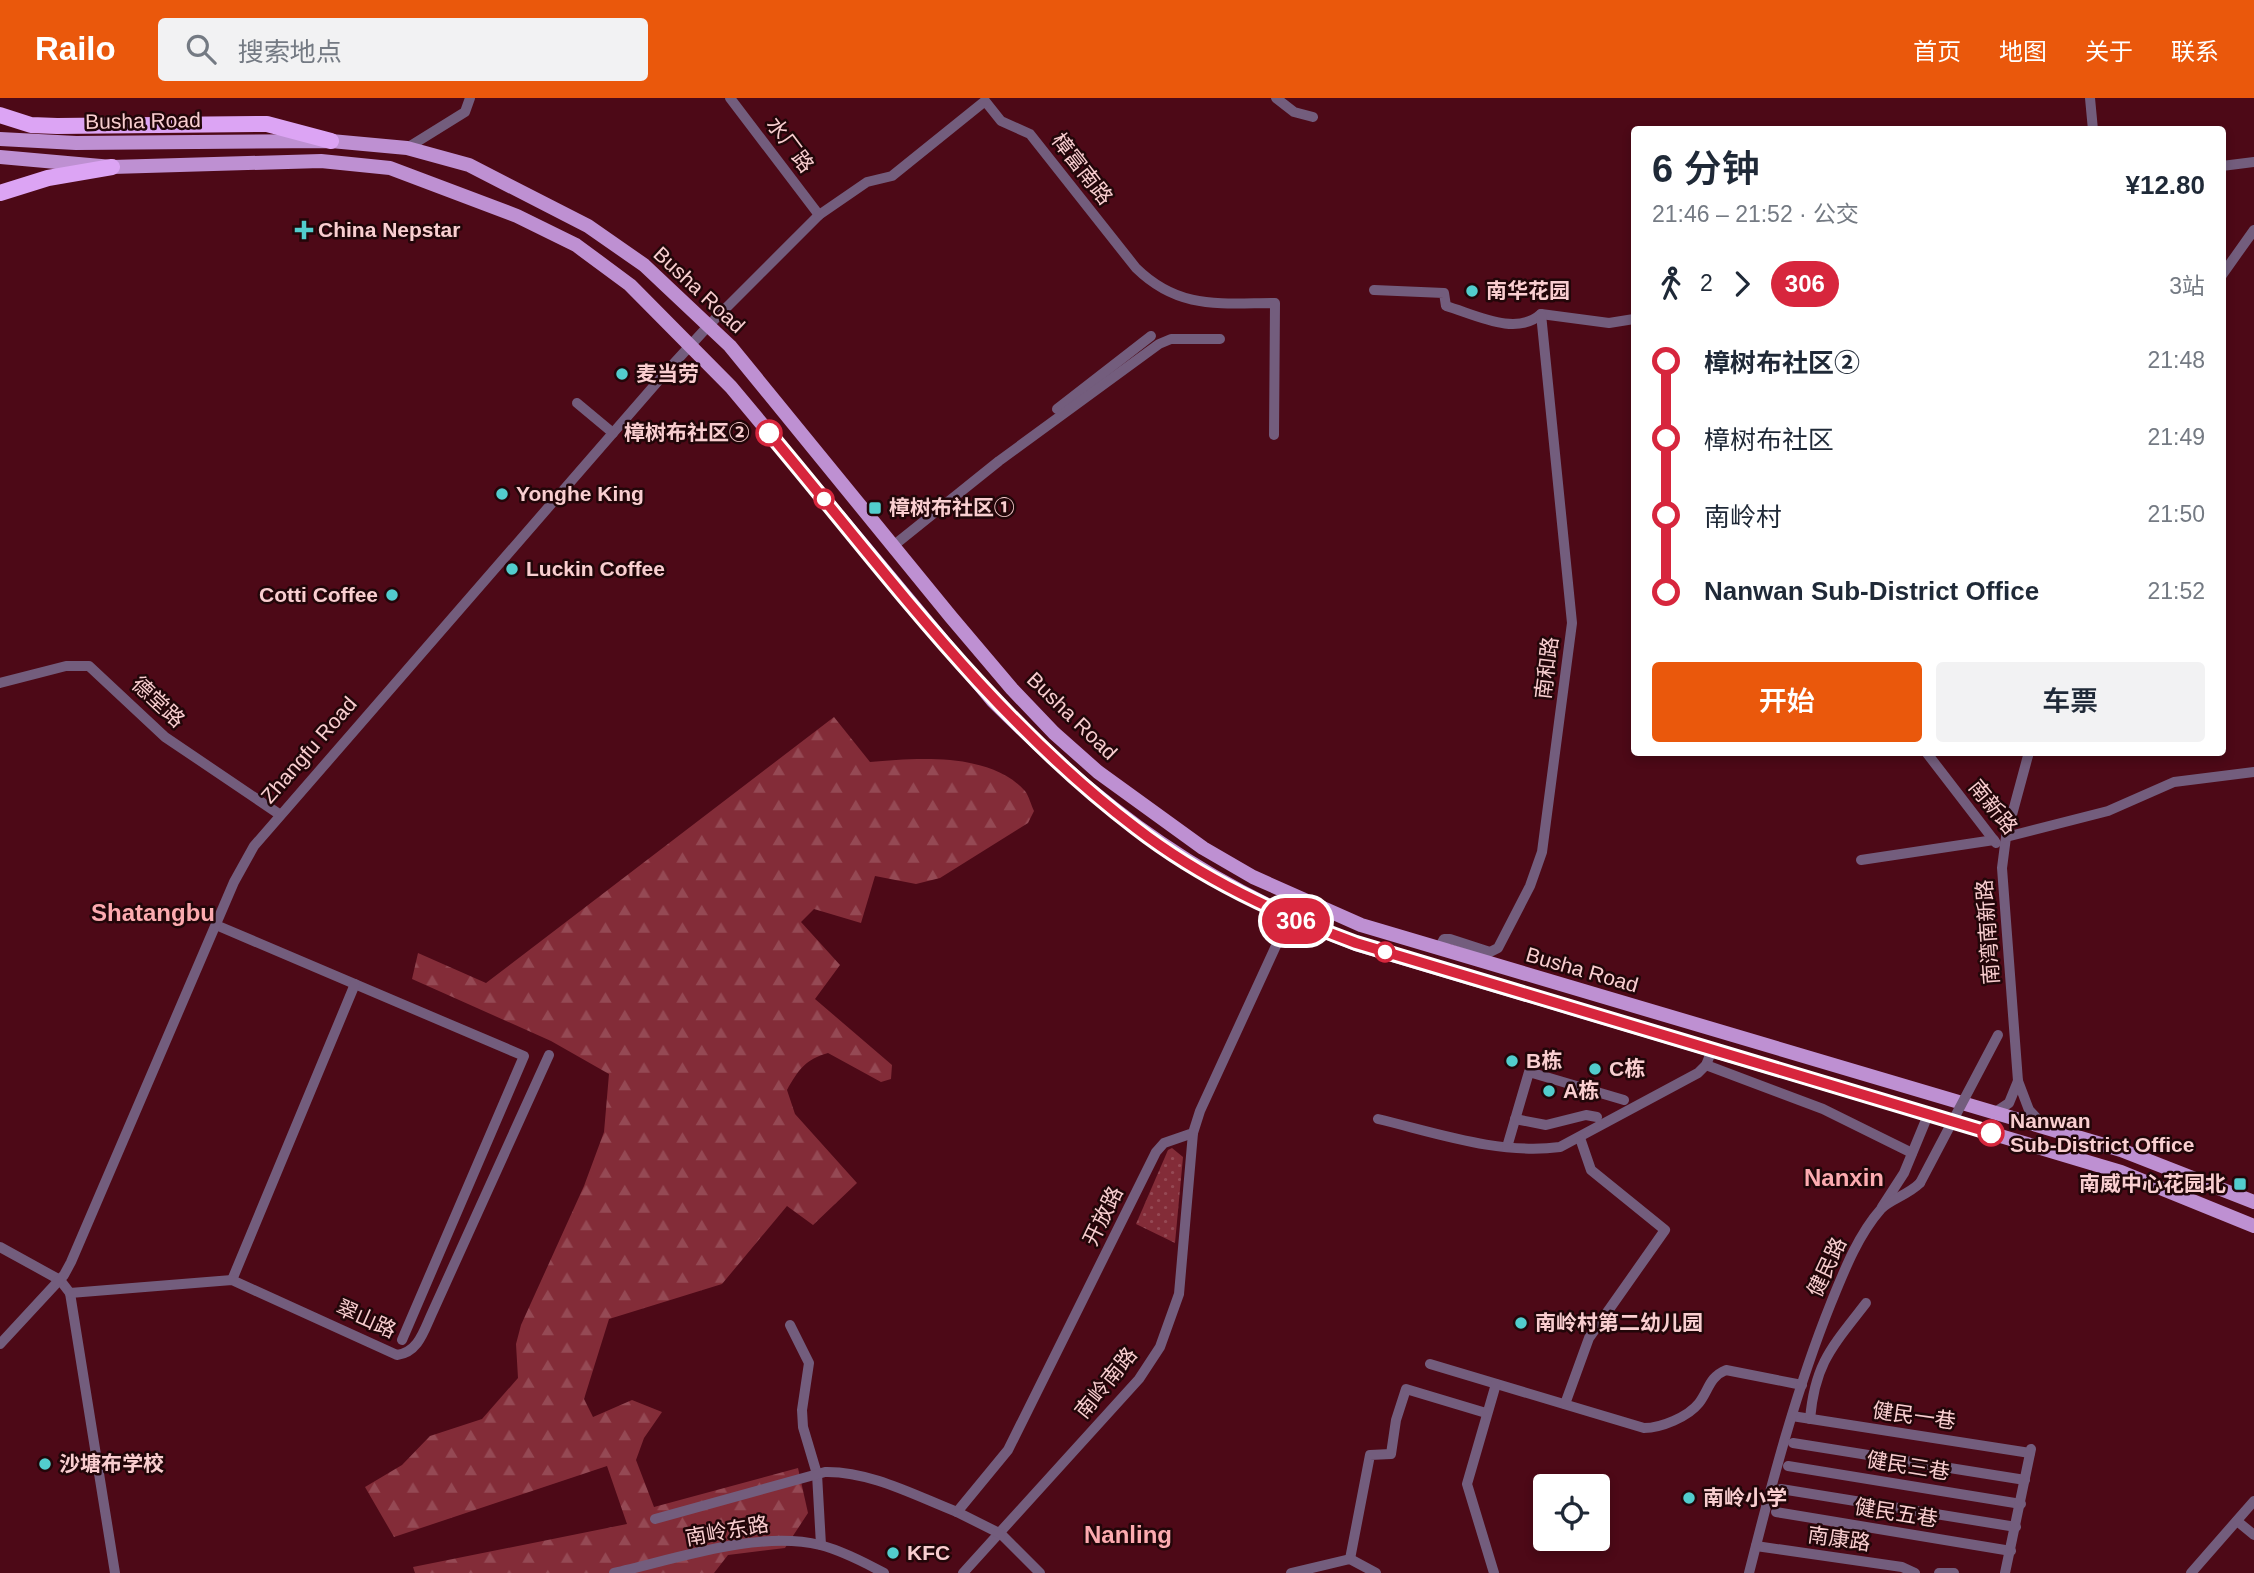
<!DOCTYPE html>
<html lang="zh">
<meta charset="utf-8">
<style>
:root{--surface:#fff;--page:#f2f2f3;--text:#1f2937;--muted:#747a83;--accent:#ea580c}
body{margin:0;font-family:Arial,"Noto Sans SC",sans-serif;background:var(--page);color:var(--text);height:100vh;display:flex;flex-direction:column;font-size:26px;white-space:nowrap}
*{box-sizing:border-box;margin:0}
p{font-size:23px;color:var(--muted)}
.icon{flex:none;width:38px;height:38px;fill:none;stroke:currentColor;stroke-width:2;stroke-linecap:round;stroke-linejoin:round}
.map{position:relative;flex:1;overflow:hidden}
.side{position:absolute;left:1631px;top:28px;width:595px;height:630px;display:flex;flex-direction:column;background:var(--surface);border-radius:7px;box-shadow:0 4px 10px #0003}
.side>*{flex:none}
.badge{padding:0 14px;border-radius:23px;font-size:24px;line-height:46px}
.tools{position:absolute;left:1533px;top:1376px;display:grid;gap:14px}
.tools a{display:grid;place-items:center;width:77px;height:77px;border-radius:7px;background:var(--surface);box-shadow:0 4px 10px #0003;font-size:35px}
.map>.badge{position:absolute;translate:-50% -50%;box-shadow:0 0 0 4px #fff}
.legs{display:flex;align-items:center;gap:10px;height:77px;padding:0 21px;font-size:23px}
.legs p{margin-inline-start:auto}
.head{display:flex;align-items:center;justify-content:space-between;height:119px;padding:0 21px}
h1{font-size:38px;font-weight:600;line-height:52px}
.cta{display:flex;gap:14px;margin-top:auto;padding:14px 21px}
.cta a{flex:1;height:80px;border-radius:7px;background:var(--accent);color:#fff;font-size:28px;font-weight:600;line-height:80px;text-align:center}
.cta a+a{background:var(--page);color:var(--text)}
ul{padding:0 21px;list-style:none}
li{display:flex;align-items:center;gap:24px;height:77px;font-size:26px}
li i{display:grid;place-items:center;width:10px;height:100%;margin:0 9px;background:currentColor}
li i::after{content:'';width:18px;height:18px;margin:-9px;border:5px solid;border-radius:50%;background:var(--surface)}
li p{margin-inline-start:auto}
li:first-child i{background:linear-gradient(#0000 50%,currentColor 0)}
li:last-child i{background:linear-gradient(currentColor 50%,#0000 0)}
header{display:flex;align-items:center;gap:42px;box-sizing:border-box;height:98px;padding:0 35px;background:var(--accent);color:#fff}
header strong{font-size:33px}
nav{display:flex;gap:38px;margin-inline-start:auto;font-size:24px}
.search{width:490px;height:63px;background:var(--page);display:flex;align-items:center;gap:18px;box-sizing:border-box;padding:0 24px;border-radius:7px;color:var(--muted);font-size:26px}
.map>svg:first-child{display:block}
</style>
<header>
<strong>Railo</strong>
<div class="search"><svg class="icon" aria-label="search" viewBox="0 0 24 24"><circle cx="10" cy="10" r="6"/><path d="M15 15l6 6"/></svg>搜索地点</div>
<nav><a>首页</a><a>地图</a><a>关于</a><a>联系</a></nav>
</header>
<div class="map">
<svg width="2254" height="1475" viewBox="0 0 2254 1475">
<defs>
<pattern id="grass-dots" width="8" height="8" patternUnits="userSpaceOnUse" patternTransform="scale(1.75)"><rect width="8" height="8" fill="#832c38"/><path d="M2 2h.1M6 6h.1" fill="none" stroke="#954954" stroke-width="1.8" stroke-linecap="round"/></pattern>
<pattern id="forest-firs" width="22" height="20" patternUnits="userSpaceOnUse" patternTransform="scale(1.75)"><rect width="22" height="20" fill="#832c38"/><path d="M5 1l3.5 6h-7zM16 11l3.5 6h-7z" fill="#954954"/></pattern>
</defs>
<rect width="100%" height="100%" fill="#4d0917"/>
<polygon fill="url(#grass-dots)" points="1172,1050 1183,1059 1175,1145 1136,1126 1168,1052"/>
<path fill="url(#forest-firs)" d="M834 619 870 664C918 660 990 654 1025 693 1029 698 1031 707 1034 713L1028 725 940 780 916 786 875 778 861 825 814 811 801 824 840 867 815 901 892 967 891 981 881 984 828 955C806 961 798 972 787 992L795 1016 857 1085 813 1127 787 1108 722 1186 609 1221 584 1301 593 1319 632 1302 662 1314 644 1340 636 1362 654 1409 798 1370 808 1415 785 1450 728 1457 714 1475H415L413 1469 627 1426 607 1368 394 1439 365 1389 402 1367 430 1338 482 1321 518 1280 516 1246 521 1227 584 1088 604 1034 609 976 551 943 412 881 418 855 486 885Z"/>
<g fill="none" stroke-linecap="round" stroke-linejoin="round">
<g stroke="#735d7d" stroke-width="10">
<polyline points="730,0 819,117"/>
<polyline points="1276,0 1294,14 1313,19"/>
<polyline points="2090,0 2093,32"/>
<polyline points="407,50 465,14 470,0"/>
<polyline points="2222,68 2254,64"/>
<polyline points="2222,177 2254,132"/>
<path d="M1374 192 1444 195 1446 208C1474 216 1516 239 1541 216L1609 225 1634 221"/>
<polyline points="577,305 613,335"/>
<polyline points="1057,311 1151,238"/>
<polyline points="893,448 999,363 1159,246 1171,241 1220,241"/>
<polyline points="0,585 66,568 89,568 165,639 279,716"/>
<polyline points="1926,654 1996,745"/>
<polyline points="2029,654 2006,739 2002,770 2018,983 2029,1012 2044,1028"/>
<polyline points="2006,739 2108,713 2174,684 2254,674"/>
<polyline points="1861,762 1994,742"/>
<polyline points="216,827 524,958 402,1242"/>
<polyline points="1439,850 1444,841 1450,841 1490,854 1498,850 1530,788 1542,754 1572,525 1541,216"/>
<polyline points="1706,967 1823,1011 1912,1055"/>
<polyline points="1994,1015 2009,1005 2018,983"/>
<path d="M1378 1021C1437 1035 1499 1057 1560 1049L1698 975 1706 967 1712 952"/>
<polyline points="1515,1021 1546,1027 1586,1017 1597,1019"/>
<polyline points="1507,1049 1529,974 1624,1002"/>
<polyline points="1882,1109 1904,1075 1928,1017"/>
<polyline points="0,1149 60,1182 70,1195 115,1475"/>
<polyline points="232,1182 355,886"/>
<path d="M70 1195 232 1182 397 1257C419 1254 424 1232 433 1213L549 957"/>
<polyline points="790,1227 809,1265 802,1312 803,1329 817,1376 821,1447"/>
<path d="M0 1246 64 1177 71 1164 234 784 254 748 666 274 710 226 819 117 867 84 892 78 985 3 1001 23 1030 36 1136 170C1179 212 1219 205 1275 205L1274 337"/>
<path d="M1430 1266 1644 1330C1661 1330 1688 1319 1699 1305 1709 1292 1709 1279 1726 1272L1802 1287"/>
<polyline points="1565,1306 1589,1240 1665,1132 1591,1072 1580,1040"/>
<polyline points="1792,1318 2030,1355"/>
<path d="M1810 1321C1815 1265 1832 1249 1866 1205"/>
<polyline points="1793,1345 2025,1382"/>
<polyline points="1788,1368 2021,1406"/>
<polyline points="1781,1391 2016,1429"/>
<polyline points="1776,1414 2011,1453"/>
<path d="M655 1421 825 1374C870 1373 916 1398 957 1414"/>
<polyline points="2237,1423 2254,1437"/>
<polyline points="1756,1448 1902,1469 1915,1475"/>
<polyline points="1350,1461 1370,1357 1391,1356 1396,1322 1406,1291 1486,1315"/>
<path d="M614 1475C676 1461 758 1432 820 1447 843 1453 864 1464 884 1475"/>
<polyline points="963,1475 1139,1281 1160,1249 1179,1196 1193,1035"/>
<polyline points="1040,1475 1001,1436 957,1414 1008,1352 1156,1054 1164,1045 1193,1035 1200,1013 1298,800"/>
<polyline points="1291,1475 1350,1461 1376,1475"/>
<polyline points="1494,1475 1467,1386 1496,1286"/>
<path d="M1749 1475C1772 1384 1796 1292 1831 1205 1844 1173 1858 1137 1881 1111 1889 1102 1908 1097 1920 1085"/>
<polyline points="1939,1475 1954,1475"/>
<polyline points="2005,1475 2031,1351"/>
<polyline points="2191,1475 2254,1403"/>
</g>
<g stroke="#be90d2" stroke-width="14">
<polyline points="0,41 76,45 331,43 407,50 469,67 588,128 644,167 730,248 951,519 1012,591 1054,635 1098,674 1203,750 1253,779 1361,827 2121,1052 2254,1104"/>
<path d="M0 59 112 69 321 63 390 70 517 118 576 147 630 187 731 289 993 603C1107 716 1206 788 1356 846L2121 1074 2254 1128"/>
</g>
<g stroke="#dca4f4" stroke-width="16">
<polyline points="0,17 31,27 57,28 267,26 331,43"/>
<polyline points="0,95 48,80 112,69"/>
</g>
<polyline stroke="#735d7d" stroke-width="10" points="1920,1085 1998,937"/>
</g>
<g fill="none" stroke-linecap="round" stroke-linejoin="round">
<defs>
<path id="line-1" d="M769 335C885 473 992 621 1136 730 1202 781 1278 816 1356 845L1991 1035"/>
</defs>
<use href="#line-1" stroke="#fff" stroke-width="16"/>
<use href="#line-1" stroke="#d7263d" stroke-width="10"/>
</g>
<g fill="#52cdcd" stroke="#220609" stroke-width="2.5">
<path d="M300.5 121.5h7v7h7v7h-7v7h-7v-7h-7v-7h7z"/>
<circle cx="1472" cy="193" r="7"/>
<circle cx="622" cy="276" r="7"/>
<circle cx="502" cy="396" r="7"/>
<rect x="868" y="403" width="14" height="14" rx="3.5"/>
<circle cx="512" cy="471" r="7"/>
<circle cx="392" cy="497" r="7"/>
<circle cx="1512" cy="963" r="7"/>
<circle cx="1595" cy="971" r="7"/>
<circle cx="1549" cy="993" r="7"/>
<rect x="2233" y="1079" width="14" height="14" rx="3.5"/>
<circle cx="1521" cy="1225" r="7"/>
<circle cx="45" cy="1366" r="7"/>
<circle cx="1689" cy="1400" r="7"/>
<circle cx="893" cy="1455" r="7"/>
</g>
<g fill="#fff" stroke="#d7263d" stroke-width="3.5">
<circle cx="769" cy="335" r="12"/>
<circle cx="824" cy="401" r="9"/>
<circle cx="1385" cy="854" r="9"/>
<circle cx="1991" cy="1035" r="12"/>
</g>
<g text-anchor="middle" stroke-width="5" stroke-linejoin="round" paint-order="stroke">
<g font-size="21" fill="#f9ced0" stroke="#220609">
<text transform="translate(143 23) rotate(-1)" y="7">Busha Road</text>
<text transform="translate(790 47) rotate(53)" y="7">水厂路</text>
<text transform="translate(1082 71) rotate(52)" y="7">樟富南路</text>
<text transform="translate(699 192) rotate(43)" y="7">Busha Road</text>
<text transform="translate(1547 570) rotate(-83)" y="7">南和路</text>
<text transform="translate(158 604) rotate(43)" y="7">德堂路</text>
<text transform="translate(1072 618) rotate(44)" y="7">Busha Road</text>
<text transform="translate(309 652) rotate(-49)" y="7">Zhangfu Road</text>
<text transform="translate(1993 709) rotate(51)" y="7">南新路</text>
<text transform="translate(1988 834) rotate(-94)" y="7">南湾南新路</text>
<text transform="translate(1582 872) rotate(16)" y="7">Busha Road</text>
<text transform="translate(1103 1118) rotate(-64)" y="7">开放路</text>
<text transform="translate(1827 1169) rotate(-65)" y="7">健民路</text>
<text transform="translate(366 1221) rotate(24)" y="7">翠山路</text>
<text transform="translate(1106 1285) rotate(-51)" y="7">南岭南路</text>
<text transform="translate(1914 1318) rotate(8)" y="7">健民一巷</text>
<text transform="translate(1908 1368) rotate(9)" y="7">健民三巷</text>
<text transform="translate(1896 1415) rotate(9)" y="7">健民五巷</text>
<text transform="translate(727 1433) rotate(-10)" y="7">南岭东路</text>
<text transform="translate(1839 1441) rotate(8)" y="7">南康路</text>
</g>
<g font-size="21" font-weight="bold" fill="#f9ced0" stroke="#220609" text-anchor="start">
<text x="318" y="139">China Nepstar</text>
<text x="1486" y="200">南华花园</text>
<text x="636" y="283">麦当劳</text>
<text x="516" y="403">Yonghe King</text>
<text x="889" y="417">樟树布社区①</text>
<text x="526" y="478">Luckin Coffee</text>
<text x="378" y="504" text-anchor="end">Cotti Coffee</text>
<text x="1526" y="970">B栋</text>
<text x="1609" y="978">C栋</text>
<text x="1563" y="1000">A栋</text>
<text x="2226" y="1093" text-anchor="end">南威中心花园北</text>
<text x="1535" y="1232">南岭村第二幼儿园</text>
<text x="59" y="1373">沙塘布学校</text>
<text x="1703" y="1407">南岭小学</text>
<text x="907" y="1462">KFC</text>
</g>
<g font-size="21" font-weight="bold" fill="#f9ced0" stroke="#220609" text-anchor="end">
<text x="750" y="342">樟树布社区②</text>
<text x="2010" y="1030" text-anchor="start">Nanwan<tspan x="2010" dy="24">Sub-District Office</tspan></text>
</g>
<g font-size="24" font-weight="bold" fill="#fdabb0" stroke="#220609">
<text x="153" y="823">Shatangbu</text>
<text x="1844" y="1088">Nanxin</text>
<text x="1128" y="1445">Nanling</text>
</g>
</g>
</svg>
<div class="tools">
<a><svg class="icon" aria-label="locate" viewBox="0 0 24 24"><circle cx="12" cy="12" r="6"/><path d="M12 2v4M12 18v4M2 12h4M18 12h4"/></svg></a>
</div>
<b class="badge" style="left:1296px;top:823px;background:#d7263d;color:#fff">306</b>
<section class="side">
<div class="head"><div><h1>6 分钟</h1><p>21:46 – 21:52 · 公交</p></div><b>¥12.80</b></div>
<div class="legs"><svg class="icon" aria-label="walk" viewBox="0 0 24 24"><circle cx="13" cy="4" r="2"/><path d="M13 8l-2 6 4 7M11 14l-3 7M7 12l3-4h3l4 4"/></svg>2<svg class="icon" aria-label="forward" viewBox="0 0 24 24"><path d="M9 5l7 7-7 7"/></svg><b class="badge" style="background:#d7263d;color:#fff">306</b><p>3站</p></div>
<ul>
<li><i style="color:#d7263d"></i><b>樟树布社区②</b><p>21:48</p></li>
<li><i style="color:#d7263d"></i><span>樟树布社区</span><p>21:49</p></li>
<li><i style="color:#d7263d"></i><span>南岭村</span><p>21:50</p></li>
<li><i style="color:#d7263d"></i><b>Nanwan Sub-District Office</b><p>21:52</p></li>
</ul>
<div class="cta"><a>开始</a><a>车票</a></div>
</section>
</div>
